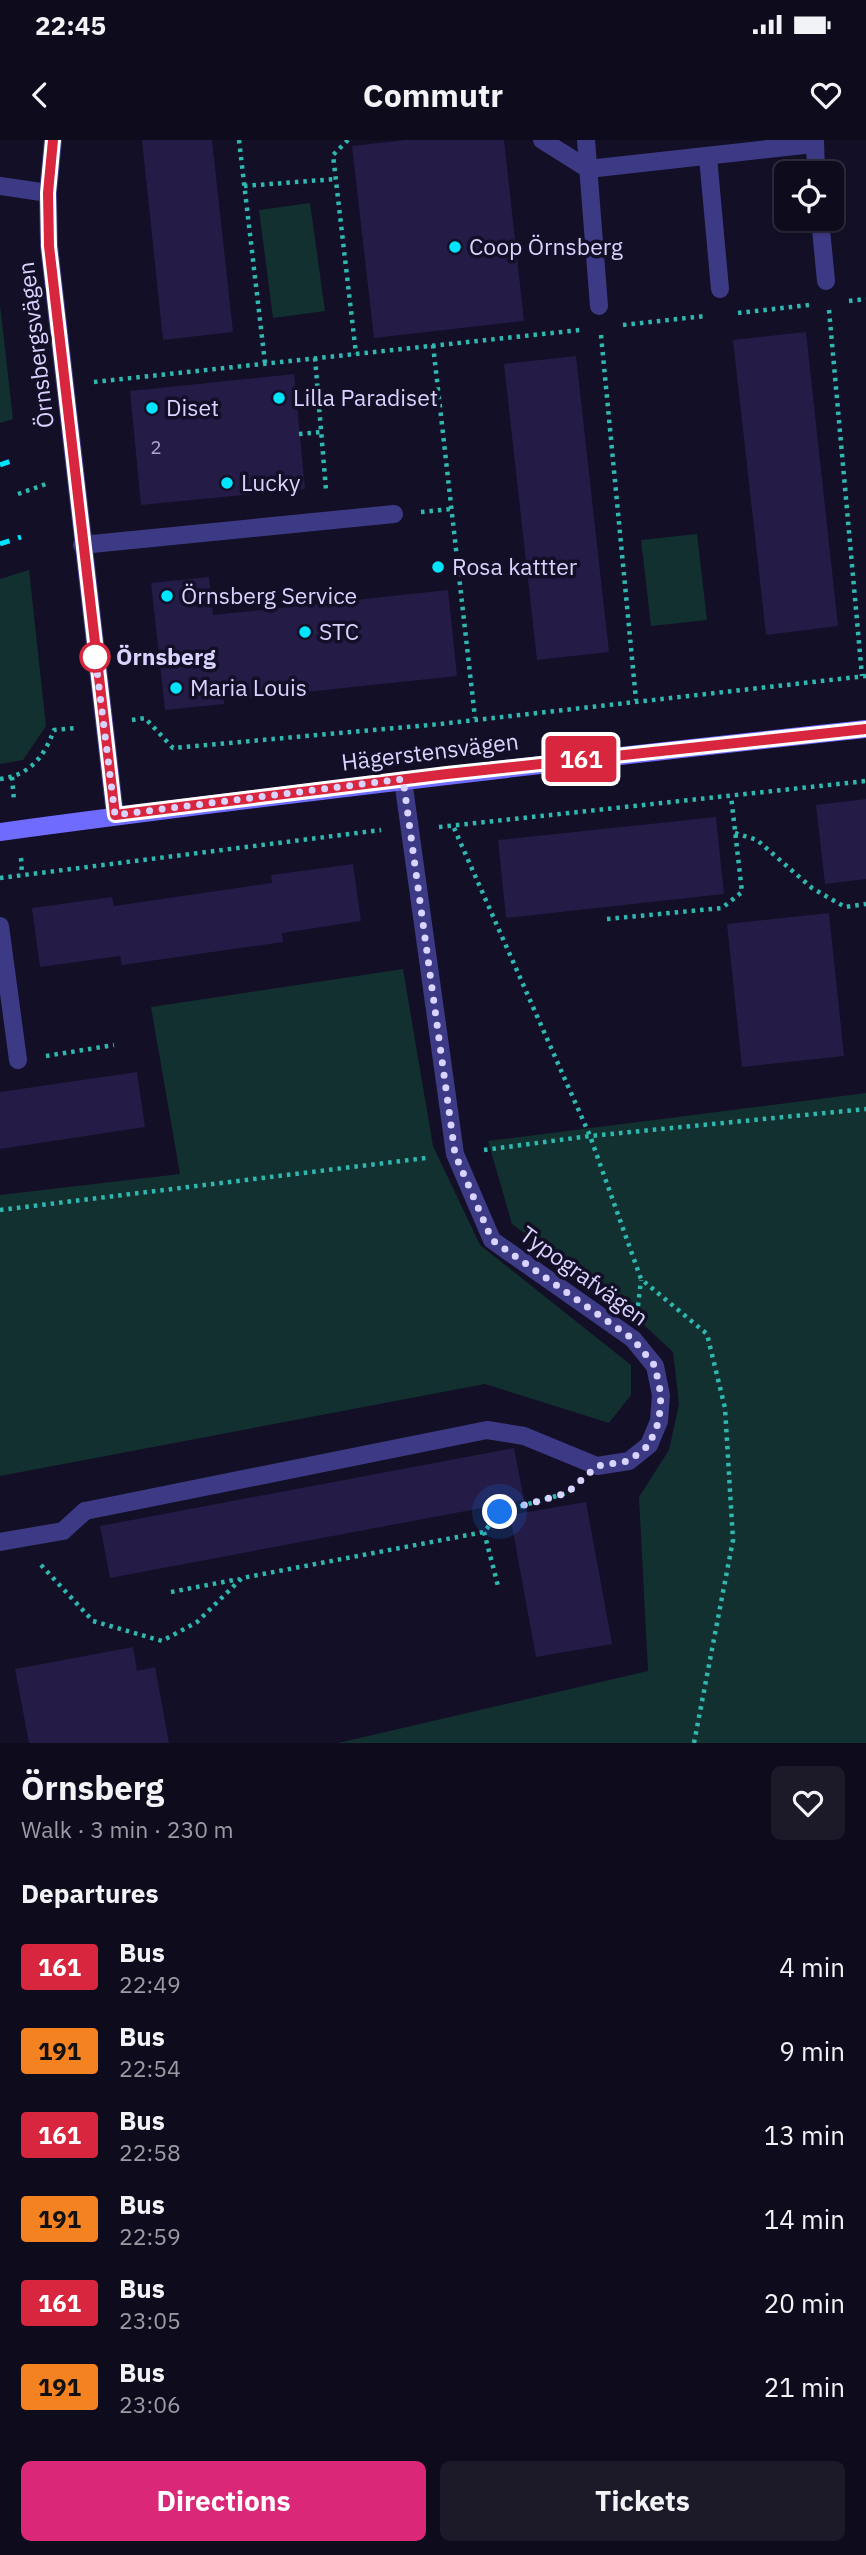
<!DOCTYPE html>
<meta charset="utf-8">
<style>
:root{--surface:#0e0b1c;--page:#1c1929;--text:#f1f3f6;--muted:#9b9ba3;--line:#2e2b3b;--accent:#db2777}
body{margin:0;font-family:"IBM Plex Sans",sans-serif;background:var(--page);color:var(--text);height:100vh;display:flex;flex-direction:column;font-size:26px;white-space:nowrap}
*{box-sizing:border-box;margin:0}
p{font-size:23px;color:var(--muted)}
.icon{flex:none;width:38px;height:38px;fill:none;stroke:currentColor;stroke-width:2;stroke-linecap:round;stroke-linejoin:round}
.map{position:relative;height:1603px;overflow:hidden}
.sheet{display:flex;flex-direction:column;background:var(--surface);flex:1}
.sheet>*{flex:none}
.badge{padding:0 14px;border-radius:5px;font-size:24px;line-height:46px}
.tools{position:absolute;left:774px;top:21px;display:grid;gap:14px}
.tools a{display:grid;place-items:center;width:70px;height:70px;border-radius:10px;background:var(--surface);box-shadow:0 2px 5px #0004,0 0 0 2px var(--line);font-size:35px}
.you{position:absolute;width:35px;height:35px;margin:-18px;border:5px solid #fff;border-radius:50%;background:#1a73e8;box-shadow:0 0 0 10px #1a73e833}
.map>.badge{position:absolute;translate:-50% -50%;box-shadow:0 0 0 4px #fff}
h2{padding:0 21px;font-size:26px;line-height:63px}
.round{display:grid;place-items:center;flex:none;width:74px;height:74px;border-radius:10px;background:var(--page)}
.overview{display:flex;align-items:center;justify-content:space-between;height:119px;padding:0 21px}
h1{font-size:33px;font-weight:800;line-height:52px}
.primary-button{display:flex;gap:14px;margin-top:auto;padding:14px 21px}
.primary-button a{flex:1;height:80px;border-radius:10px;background:var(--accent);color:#fff;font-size:28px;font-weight:800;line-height:80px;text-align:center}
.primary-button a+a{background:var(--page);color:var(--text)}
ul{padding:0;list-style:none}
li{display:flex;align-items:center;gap:21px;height:84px;padding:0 21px}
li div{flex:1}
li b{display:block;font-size:26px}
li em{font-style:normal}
li .badge{min-width:77px;font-weight:700;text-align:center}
.status{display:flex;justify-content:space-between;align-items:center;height:49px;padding:0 35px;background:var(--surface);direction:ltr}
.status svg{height:19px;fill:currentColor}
header{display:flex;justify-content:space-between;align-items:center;height:91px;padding:0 21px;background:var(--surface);font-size:32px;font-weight:800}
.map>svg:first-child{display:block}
</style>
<div class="status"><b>22:45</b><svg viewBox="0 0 49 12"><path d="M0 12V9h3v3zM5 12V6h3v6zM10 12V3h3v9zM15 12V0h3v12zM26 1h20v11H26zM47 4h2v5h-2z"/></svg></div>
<header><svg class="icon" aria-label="back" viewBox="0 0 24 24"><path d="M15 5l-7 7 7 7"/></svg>Commutr<svg class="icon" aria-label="heart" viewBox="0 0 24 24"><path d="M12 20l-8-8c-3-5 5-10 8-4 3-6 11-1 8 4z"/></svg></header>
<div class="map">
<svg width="866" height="1603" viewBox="0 0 866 1603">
<rect width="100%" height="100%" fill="#130f26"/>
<g fill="#12302f">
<polygon points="310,63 325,171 273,178 259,70"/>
<polygon points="0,165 13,279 0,283"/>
<polygon points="697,394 707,480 651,486 641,400"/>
<polygon points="29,430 46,586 23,620 0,624 0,439"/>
<polygon points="403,829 433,1006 480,1105 631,1225 631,1255 609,1283 485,1244 0,1336 0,1055 180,1034 151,867"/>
<polygon points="866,953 866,1603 338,1603 648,1531 639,1357 669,1310 679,1264 673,1212 631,1173 512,1084 488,1001"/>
</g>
<g fill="#241b47">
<polygon points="142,0 212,0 233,192 163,200"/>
<polygon points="405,0 504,0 524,181 374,198 352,6"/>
<polygon points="806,192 838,486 766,495 733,200"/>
<polygon points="576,216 609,512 537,520 504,224"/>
<polygon points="294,234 305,349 141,365 130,251"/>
<polygon points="209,437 213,475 448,450 457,536 250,558 249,548 223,550 224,564 165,570 151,443"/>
<polygon points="866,659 866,739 825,744 816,665"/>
<polygon points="716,677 724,754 506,778 498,700"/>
<polygon points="353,724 361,781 282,793 283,802 122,825 120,816 40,827 32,768 112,757 114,766 272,743 271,735"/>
<polygon points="829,773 844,916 742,927 727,784"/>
<polygon points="137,932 145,987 0,1009 0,952"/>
<polygon points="514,1308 524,1360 110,1438 100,1386"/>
<polygon points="586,1362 612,1504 536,1517 510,1375"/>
<polygon points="133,1507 137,1531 155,1527 169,1603 29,1603 15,1529"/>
</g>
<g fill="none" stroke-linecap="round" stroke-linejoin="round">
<g stroke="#2fb8b0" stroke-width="4.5" stroke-dasharray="3.5 5" stroke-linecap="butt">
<polyline points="239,0 265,223"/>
<polyline points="348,0 333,15 356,214"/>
<polyline points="244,46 336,39"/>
<polyline points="849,161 866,159"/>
<polyline points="829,170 862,536"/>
<polyline points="738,173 809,165"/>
<polyline points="623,185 705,176"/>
<polyline points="601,195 636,560"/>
<polyline points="433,205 475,578"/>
<polyline points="315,218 326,350"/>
<polyline points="94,242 580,190"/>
<polyline points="299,294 321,292"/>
<polyline points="18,354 46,344"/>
<polyline points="421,372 451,369"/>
<polyline points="132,580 145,578 173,608 440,584 866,536"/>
<polyline points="12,637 14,661"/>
<path d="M0 639C30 635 44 617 54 590L75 588"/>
<polyline points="439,687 866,641"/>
<polyline points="454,688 590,996 641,1139 707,1194 725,1268 733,1400 694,1603"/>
<polyline points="735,693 757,700 812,748 845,767 866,764"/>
<polyline points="21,718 22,735"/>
<polyline points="0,738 381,690"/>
<polyline points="607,779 722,768 742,752 731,656"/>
<polyline points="46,916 114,905"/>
<polyline points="484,1010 590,996 866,969"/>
<polyline points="0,1070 426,1018"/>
<polyline points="638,1166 641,1140"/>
<polyline points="484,1392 498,1446"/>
<polyline points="41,1425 93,1481 162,1501 197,1482 242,1438 484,1392 500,1372 567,1353 573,1348"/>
<polyline points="171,1452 239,1439"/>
</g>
<g stroke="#3d3a85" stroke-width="18">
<polyline points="542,0 588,29 813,4"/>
<polyline points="586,0 599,166"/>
<polyline points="815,0 816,33"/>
<polyline points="708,17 720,149"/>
<polyline points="820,79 826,141"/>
<polyline points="0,786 18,920"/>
<polyline points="0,1402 63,1391 85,1371"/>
</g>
<g stroke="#3d3a85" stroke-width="18">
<polyline points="53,0 48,53 49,106 115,675"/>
<polyline points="0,46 48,53"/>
<polyline points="82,405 394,374"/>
<polyline points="85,1371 487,1290 524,1296 597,1326 629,1321 649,1305 659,1281 661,1255 655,1226 633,1199 492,1100 455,1014 403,640"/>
</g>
<path stroke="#6f6bff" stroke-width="18" d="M0 692C288 653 577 620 866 589"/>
<g stroke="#00e5ff" stroke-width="5" stroke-dasharray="10 9" stroke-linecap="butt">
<polyline points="0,325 14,320"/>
<polyline points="0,404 21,397"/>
</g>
</g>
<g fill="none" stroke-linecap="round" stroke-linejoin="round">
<defs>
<polyline id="line" points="53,0 48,53 49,106 115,675 447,634 866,589"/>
</defs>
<use href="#line" stroke="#fff" stroke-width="16"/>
<use href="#line" stroke="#d7263d" stroke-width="10"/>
<polyline stroke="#d9d4ff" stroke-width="7" stroke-dasharray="0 12.6" points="95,517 94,507 115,675 403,639 455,1014 492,1100 633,1199 655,1226 661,1255 659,1281 649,1305 629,1321 597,1326 567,1353 500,1372"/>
</g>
<g fill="#00e5ff" stroke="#130f26" stroke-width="2.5">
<circle cx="455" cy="107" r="7"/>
<circle cx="279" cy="258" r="7"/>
<circle cx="152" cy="268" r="7"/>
<circle cx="227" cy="343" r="7"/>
<circle cx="438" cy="427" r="7"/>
<circle cx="167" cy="456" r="7"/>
<circle cx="305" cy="492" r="7"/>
<circle cx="176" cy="548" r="7"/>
</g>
<circle fill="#fff" stroke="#d7263d" stroke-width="3.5" cx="95" cy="517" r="14"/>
<g text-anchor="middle" stroke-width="7" stroke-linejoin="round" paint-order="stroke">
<g font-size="19" fill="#aca6d1">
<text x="156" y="314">2</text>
</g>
<g font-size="23" fill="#d9d4ff" stroke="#130f26" text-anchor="start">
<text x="469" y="115">Coop Örnsberg</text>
<text x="293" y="266">Lilla Paradiset</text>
<text x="166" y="276">Diset</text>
<text x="241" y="351">Lucky</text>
<text x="452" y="435">Rosa kattter</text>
<text x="181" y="464">Örnsberg Service</text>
<text x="319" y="500">STC</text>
<text x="190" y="556">Maria Louis</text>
</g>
<g font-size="23" fill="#d9d4ff" stroke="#130f26">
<text transform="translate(36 205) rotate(-97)" y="8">Örnsbergsvägen</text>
<text transform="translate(430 612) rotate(-7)" y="8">Hägerstensvägen</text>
<text transform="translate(584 1136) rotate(36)" y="8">Typografvägen</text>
</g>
<g font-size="23" font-weight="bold" fill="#d9d4ff" stroke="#130f26" text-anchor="start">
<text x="116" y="525">Örnsberg</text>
</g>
</g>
</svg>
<div class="tools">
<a><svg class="icon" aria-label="locate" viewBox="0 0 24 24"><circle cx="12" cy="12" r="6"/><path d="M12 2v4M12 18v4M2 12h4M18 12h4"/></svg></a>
</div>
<div class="you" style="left:500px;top:1372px"></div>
<b class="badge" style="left:581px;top:619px;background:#d7263d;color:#fff">161</b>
</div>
<section class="sheet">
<div class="overview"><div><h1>Örnsberg</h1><p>Walk · 3 min · 230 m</p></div><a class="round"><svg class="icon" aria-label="heart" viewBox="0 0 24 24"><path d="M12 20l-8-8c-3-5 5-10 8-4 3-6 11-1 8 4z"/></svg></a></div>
<h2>Departures</h2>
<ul>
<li><span class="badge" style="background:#d7263d;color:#fff">161</span><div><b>Bus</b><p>22:49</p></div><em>4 min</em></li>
<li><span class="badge" style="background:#f58220;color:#111">191</span><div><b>Bus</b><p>22:54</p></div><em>9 min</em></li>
<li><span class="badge" style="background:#d7263d;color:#fff">161</span><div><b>Bus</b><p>22:58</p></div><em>13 min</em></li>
<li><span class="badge" style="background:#f58220;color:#111">191</span><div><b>Bus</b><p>22:59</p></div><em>14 min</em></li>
<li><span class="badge" style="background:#d7263d;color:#fff">161</span><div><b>Bus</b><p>23:05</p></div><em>20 min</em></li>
<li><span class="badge" style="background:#f58220;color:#111">191</span><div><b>Bus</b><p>23:06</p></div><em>21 min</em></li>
</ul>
<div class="primary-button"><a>Directions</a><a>Tickets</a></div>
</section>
